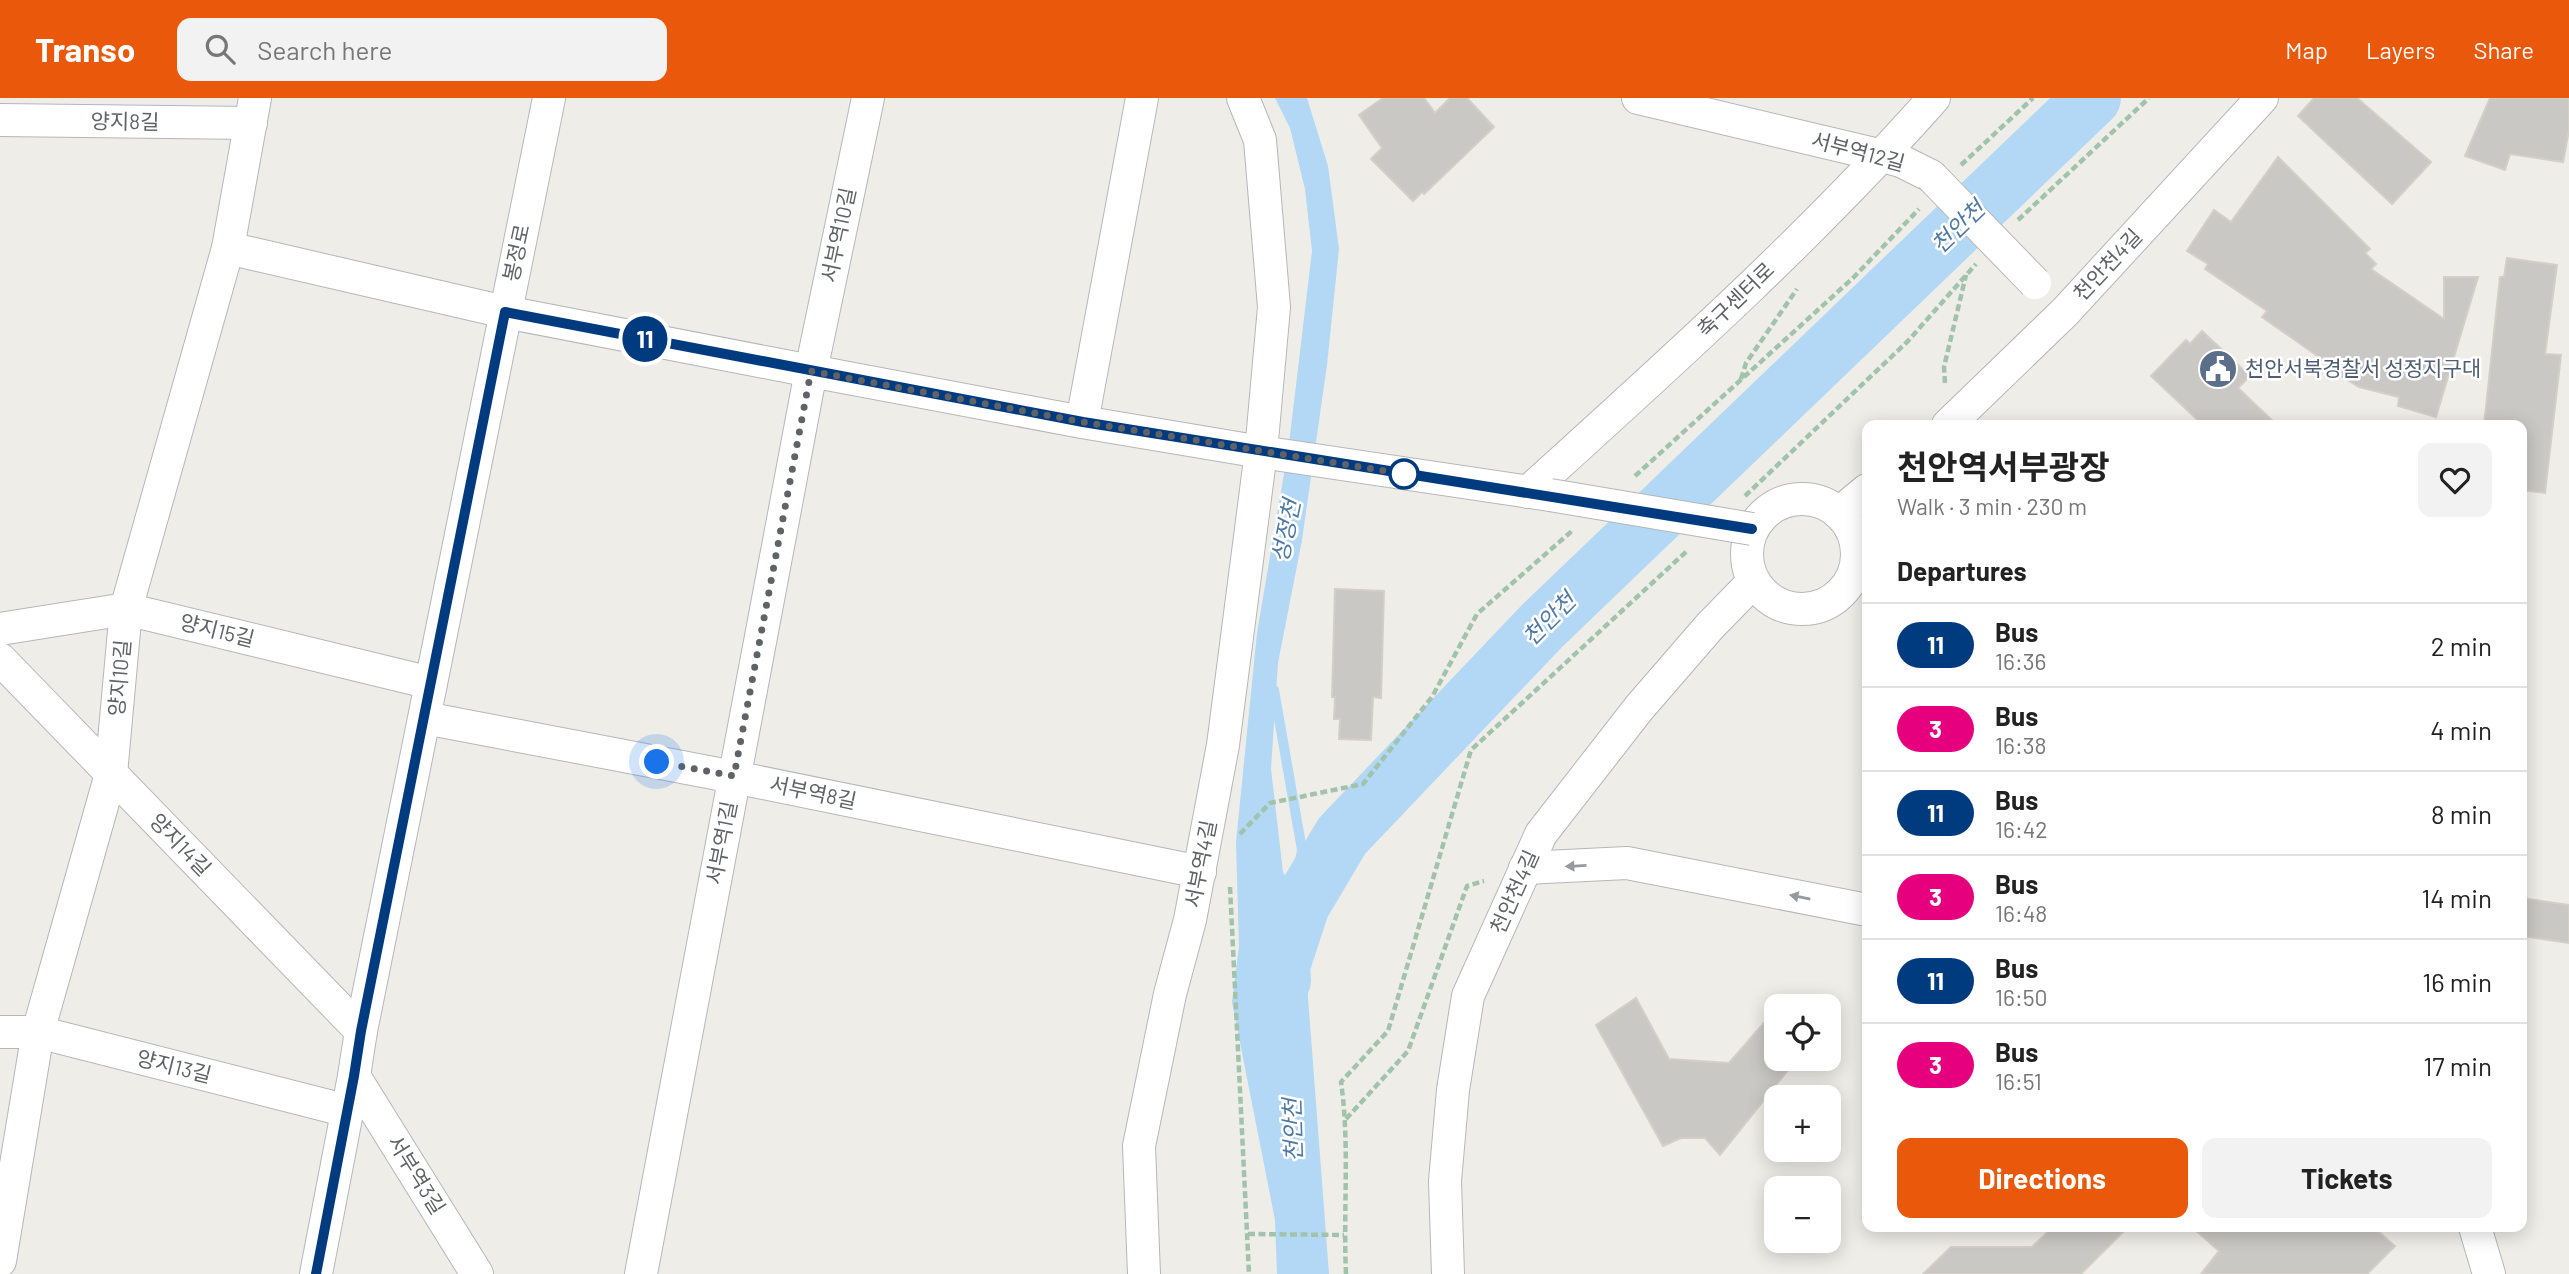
<!DOCTYPE html>
<meta charset="utf-8">
<style>
:root{--surface:#fff;--page:#f2f2f2;--text:#222;--muted:#767676;--line:#e0e0e0;--accent:#ea580c}
body{margin:0;font-family:Barlow,"Noto Sans KR",sans-serif;background:var(--page);color:var(--text);height:100vh;display:flex;flex-direction:column;font-size:26px;white-space:nowrap}
*{box-sizing:border-box;margin:0}
p{font-size:23px;color:var(--muted)}
.icon{flex:none;width:38px;height:38px;fill:none;stroke:currentColor;stroke-width:2;stroke-linecap:round;stroke-linejoin:round}
.map{position:relative;flex:1;overflow:hidden}
.drawer{position:absolute;left:1862px;top:322px;width:665px;height:812px;display:flex;flex-direction:column;background:var(--surface);border-radius:14px;box-shadow:0 4px 18px #0003}
.drawer>*{flex:none}
.badge{padding:0 14px;border-radius:23px;font-size:24px;line-height:46px}
.controls{position:absolute;left:1764px;top:896px;display:grid;gap:14px}
.controls a{display:grid;place-items:center;width:77px;height:77px;border-radius:14px;background:var(--surface);box-shadow:0 4px 18px #0003;font-size:35px}
.you{position:absolute;width:35px;height:35px;margin:-18px;border:5px solid #fff;border-radius:50%;background:#1a73e8;box-shadow:0 0 0 10px #1a73e833}
.map>.badge{position:absolute;translate:-50% -50%;box-shadow:0 0 0 4px #fff}
h2{padding:0 35px;font-size:26px;line-height:63px}
.round{display:grid;place-items:center;flex:none;width:74px;height:74px;border-radius:14px;background:var(--page)}
.overview{display:flex;align-items:center;justify-content:space-between;height:119px;padding:0 35px}
h1{font-size:33px;font-weight:700;line-height:52px}
.cta{display:flex;gap:14px;margin-top:auto;padding:14px 35px}
.cta a{flex:1;height:80px;border-radius:14px;background:var(--accent);color:#fff;font-size:28px;font-weight:700;line-height:80px;text-align:center}
.cta a+a{background:var(--page);color:var(--text)}
ul{padding:0;list-style:none}
li{display:flex;align-items:center;gap:21px;height:84px;padding:0 35px;border-top:2px solid var(--line)}
li div{flex:1}
li b{display:block;font-size:26px}
li em{font-style:normal}
li .badge{min-width:77px;font-weight:700;text-align:center}
header{display:flex;align-items:center;gap:42px;box-sizing:border-box;height:98px;padding:0 35px;background:var(--accent);color:#fff}
header strong{font-size:33px}
nav{display:flex;gap:38px;margin-inline-start:auto;font-size:24px}
.search{width:490px;height:63px;background:var(--page);display:flex;align-items:center;gap:18px;box-sizing:border-box;padding:0 24px;border-radius:14px;color:var(--muted);font-size:26px}
.map>svg:first-child{display:block}
</style>
<header>
<strong>Transo</strong>
<div class="search"><svg class="icon" aria-label="search" viewBox="0 0 24 24"><circle cx="10" cy="10" r="6"/><path d="M15 15l6 6"/></svg>Search here</div>
<nav><a>Map</a><a>Layers</a><a>Share</a></nav>
</header>
<div class="map">
<svg width="2569" height="1176" viewBox="0 0 2569 1176">
<rect width="100%" height="100%" fill="#efede8"/>
<polygon fill="#b2d8f5" points="1275,0 1307,0 1328,68 1339,151 1327,267 1302,442 1278,565 1271,671 1283,774 1301,807 1329,1176 1277,1176 1275,1122 1232,904 1239,848 1236,744 1257,535 1289,346 1312,153 1305,91 1290,30"/>
<g fill="none" stroke-linecap="round" stroke-linejoin="round">
<polyline stroke="#b2d8f5" stroke-width="10" points="1274,592 1302,752 1293,804"/>
<polyline stroke="#b2d8f5" stroke-width="58" points="1282,882 1281,868 1301,807 1342,738 1542,528 2092,0"/>
</g>
<g fill="#cac8c4" stroke="#d3cfc7" stroke-width="2">
<polygon points="1383,0 1424,0 1435,15 1450,0 1467,0 1494,29 1424,96 1422,94 1413,103 1371,61 1382,50 1359,17"/>
<polygon points="2314,0 2357,0 2431,64 2392,106 2298,18"/>
<polygon points="2490,0 2569,0 2569,32 2563,64 2510,56 2505,72 2465,58"/>
<polygon points="2278,59 2370,151 2365,155 2376,166 2371,171 2444,221 2444,179 2478,179 2436,319 2398,308 2399,299 2359,289 2341,278 2316,257 2262,219 2267,213 2205,171 2208,166 2187,153 2214,112 2231,124"/>
<polygon points="2507,160 2557,167 2545,256 2561,257 2545,395 2522,392 2522,327 2484,327 2500,179 2504,179"/>
<polygon points="2202,233 2250,278 2238,290 2277,327 2203,327 2151,278 2186,242 2190,246"/>
<polygon points="1335,491 1384,493 1381,600 1373,599 1371,642 1339,641 1340,621 1334,621 1335,599 1332,599"/>
<polygon points="2522,800 2569,807 2569,845 2522,838"/>
<polygon points="1636,900 1669,961 1729,965 1776,911 1776,961 1797,961 1720,1057 1705,1040 1681,1040 1663,1048 1596,927"/>
<polygon points="2053,1129 2128,1129 2081,1176 1923,1176 1951,1149 2032,1149"/>
<polygon points="2192,1129 2373,1129 2395,1148 2367,1176 2201,1176 2219,1153"/>
</g>
<g fill="none" stroke-linecap="round" stroke-linejoin="round">
<defs>
<g id="minor">
<polyline points="1638,0 1883,58 1901,63 1931,78"/>
<polyline points="0,22 251,25"/>
<polyline points="228,150 505,214 811,273 1082,324 1261,354 1550,397"/>
<polyline points="1082,324 1142,0"/>
<polyline points="1948,327 2065,214 2262,0"/>
<path d="M1528 394C1667 268 1809 141 1934 0"/>
<circle cx="1802" cy="456" r="55"/>
<polyline points="1839,415 1867,392"/>
<polyline points="0,531 126,511 431,585"/>
<polyline points="0,561 361,933"/>
<polyline points="425,620 734,679 1200,774"/>
<polyline points="1525,770 1627,765 1867,812"/>
<polyline points="0,934 38,934 348,1013"/>
<polyline points="354,978 477,1176"/>
<polyline points="2475,1129 2489,1176"/>
<polyline points="0,1163 38,934 111,676 126,511 228,150 255,0"/>
<polyline points="316,1176 354,978 361,933 549,0"/>
<polyline points="641,1176 811,273 868,0"/>
<polyline points="1144,1176 1139,1048 1170,896 1190,822 1223,647 1261,354 1274,209 1260,42 1243,0"/>
<polyline points="1448,1176 1445,1083 1453,992 1468,898 1541,736 1639,610 1710,528 1753,484"/>
</g>
</defs>
<use href="#minor" stroke="#b4b7ba" stroke-width="34"/>
<g stroke="#a1c3ab" stroke-width="4.5" stroke-dasharray="7 3.5" stroke-linecap="butt">
<polyline points="1961,67 2033,0"/>
<polyline points="2018,122 2149,0"/>
<polyline points="1741,281 1746,265 1797,191"/>
<polyline points="1945,285 1944,269 1966,177"/>
<polyline points="1635,378 1853,180 1919,111"/>
<polyline points="1745,398 1908,243 1976,166"/>
<polyline points="1240,736 1270,705 1363,686 1432,599 1477,516 1573,432"/>
<polyline points="1230,789 1249,1176"/>
<polyline points="1346,1021 1408,953 1467,788 1484,783"/>
<polyline points="1248,1136 1344,1137"/>
<path d="M1346 1176C1343 1112 1350 1047 1341 984L1388 933 1471 652 1688 452"/>
</g>
<use href="#minor" stroke="#fff" stroke-width="32"/>
<defs>
<g id="minor-bridge">
<polyline points="1931,78 2035,185"/>
<polyline points="1550,397 1752,431"/>
</g>
</defs>
<use href="#minor-bridge" stroke="#b4b7ba" stroke-width="34" stroke-linecap="butt"/>
<use href="#minor-bridge" stroke="#fff" stroke-width="32"/>
</g>
<defs><path id="oneway-solid" d="M-6-.8H1V-3.2L6.5 0L1 3.2V.8H-6Z" transform="scale(1.75)"/></defs>
<g fill="#97999c">
<use href="#oneway-solid" transform="translate(1576 768) rotate(177)"/>
<use href="#oneway-solid" transform="translate(1800 799) rotate(-169)"/>
</g>
<g fill="none" stroke-linecap="round" stroke-linejoin="round">
<defs>
<polyline id="line" points="316,1176 354,978 361,933 505,214 1083,324 1752,431"/>
</defs>
<use href="#line" stroke="#fff" stroke-width="16"/>
<use href="#line" stroke="#003b80" stroke-width="10"/>
<polyline stroke="#5f6266" stroke-width="7" stroke-dasharray="0 12.6" points="657,664 734,678 811,273 1083,324 1404,376"/>
</g>
<defs>
<symbol id="civic-disc" viewBox="-11 -11 22 22"><circle r="9.5" fill="#5c6f8a" stroke="#fff"/><path d="M-.6-6.5H3V-4.5H.6V-3L4-1V1h2V6H-6V1h2V-1L-.6-3ZM-1.2 2.5V6h2.4V2.5Z" fill="#fff"/></symbol>
</defs>
<g fill-rule="evenodd">
<use href="#civic-disc" x="2196" y="249" width="44" height="44"/>
</g>
<circle fill="#fff" stroke="#003b80" stroke-width="3.5" cx="1404" cy="376" r="14"/>
<g text-anchor="middle" stroke-width="5" stroke-linejoin="round" paint-order="stroke">
<g font-size="21" fill="#5f6266" stroke="#fff">
<text transform="translate(125 24) rotate(1)" y="7">양지8길</text>
<text transform="translate(1858 54) rotate(15)" y="7">서부역12길</text>
<text transform="translate(839 137) rotate(-78)" y="7">서부역10길</text>
<text transform="translate(517 155) rotate(-78)" y="7">봉정로</text>
<text transform="translate(2108 167) rotate(-47)" y="7">천안천4길</text>
<text transform="translate(1736 202) rotate(-44)" y="7">축구센터로</text>
<text transform="translate(217 533) rotate(14)" y="7">양지15길</text>
<text transform="translate(120 580) rotate(-85)" y="7">양지10길</text>
<text transform="translate(813 695) rotate(12)" y="7">서부역8길</text>
<text transform="translate(722 745) rotate(-79)" y="7">서부역1길</text>
<text transform="translate(180 747) rotate(46)" y="7">양지14길</text>
<text transform="translate(1201 766) rotate(-79)" y="7">서부역4길</text>
<text transform="translate(1515 794) rotate(-66)" y="7">천안천4길</text>
<text transform="translate(174 969) rotate(14)" y="7">양지13길</text>
<text transform="translate(416 1077) rotate(58)" y="7">서부역3길</text>
</g>
<g font-size="21" fill="#4e5e75" stroke="#fff" text-anchor="start">
<text x="2245" y="278">천안서북경찰서 성정지구대</text>
</g>
<g font-size="23" font-style="italic" fill="#5079a5" stroke="#fff">
<text transform="translate(1958 129) rotate(-44)" y="8">천안천</text>
<text transform="translate(1286 433) rotate(-78)" y="8">성정천</text>
<text transform="translate(1549 521) rotate(-45)" y="8">천안천</text>
<text transform="translate(1293 1032) rotate(-92)" y="8">천안천</text>
</g>
</g>
</svg>
<div class="controls">
<a><svg class="icon" aria-label="locate" viewBox="0 0 24 24"><circle cx="12" cy="12" r="6"/><path d="M12 2v4M12 18v4M2 12h4M18 12h4"/></svg></a>
<a>+</a>
<a>−</a>
</div>
<div class="you" style="left:657px;top:664px"></div>
<b class="badge" style="left:645px;top:241px;background:#003b80;color:#fff">11</b>
<section class="drawer">
<div class="overview"><div><h1>천안역서부광장</h1><p>Walk · 3 min · 230 m</p></div><a class="round"><svg class="icon" aria-label="heart" viewBox="0 0 24 24"><path d="M12 20l-8-8c-3-5 5-10 8-4 3-6 11-1 8 4z"/></svg></a></div>
<h2>Departures</h2>
<ul>
<li><span class="badge" style="background:#003b80;color:#fff">11</span><div><b>Bus</b><p>16:36</p></div><em>2 min</em></li>
<li><span class="badge" style="background:#e6007e;color:#fff">3</span><div><b>Bus</b><p>16:38</p></div><em>4 min</em></li>
<li><span class="badge" style="background:#003b80;color:#fff">11</span><div><b>Bus</b><p>16:42</p></div><em>8 min</em></li>
<li><span class="badge" style="background:#e6007e;color:#fff">3</span><div><b>Bus</b><p>16:48</p></div><em>14 min</em></li>
<li><span class="badge" style="background:#003b80;color:#fff">11</span><div><b>Bus</b><p>16:50</p></div><em>16 min</em></li>
<li><span class="badge" style="background:#e6007e;color:#fff">3</span><div><b>Bus</b><p>16:51</p></div><em>17 min</em></li>
</ul>
<div class="cta"><a>Directions</a><a>Tickets</a></div>
</section>
</div>
